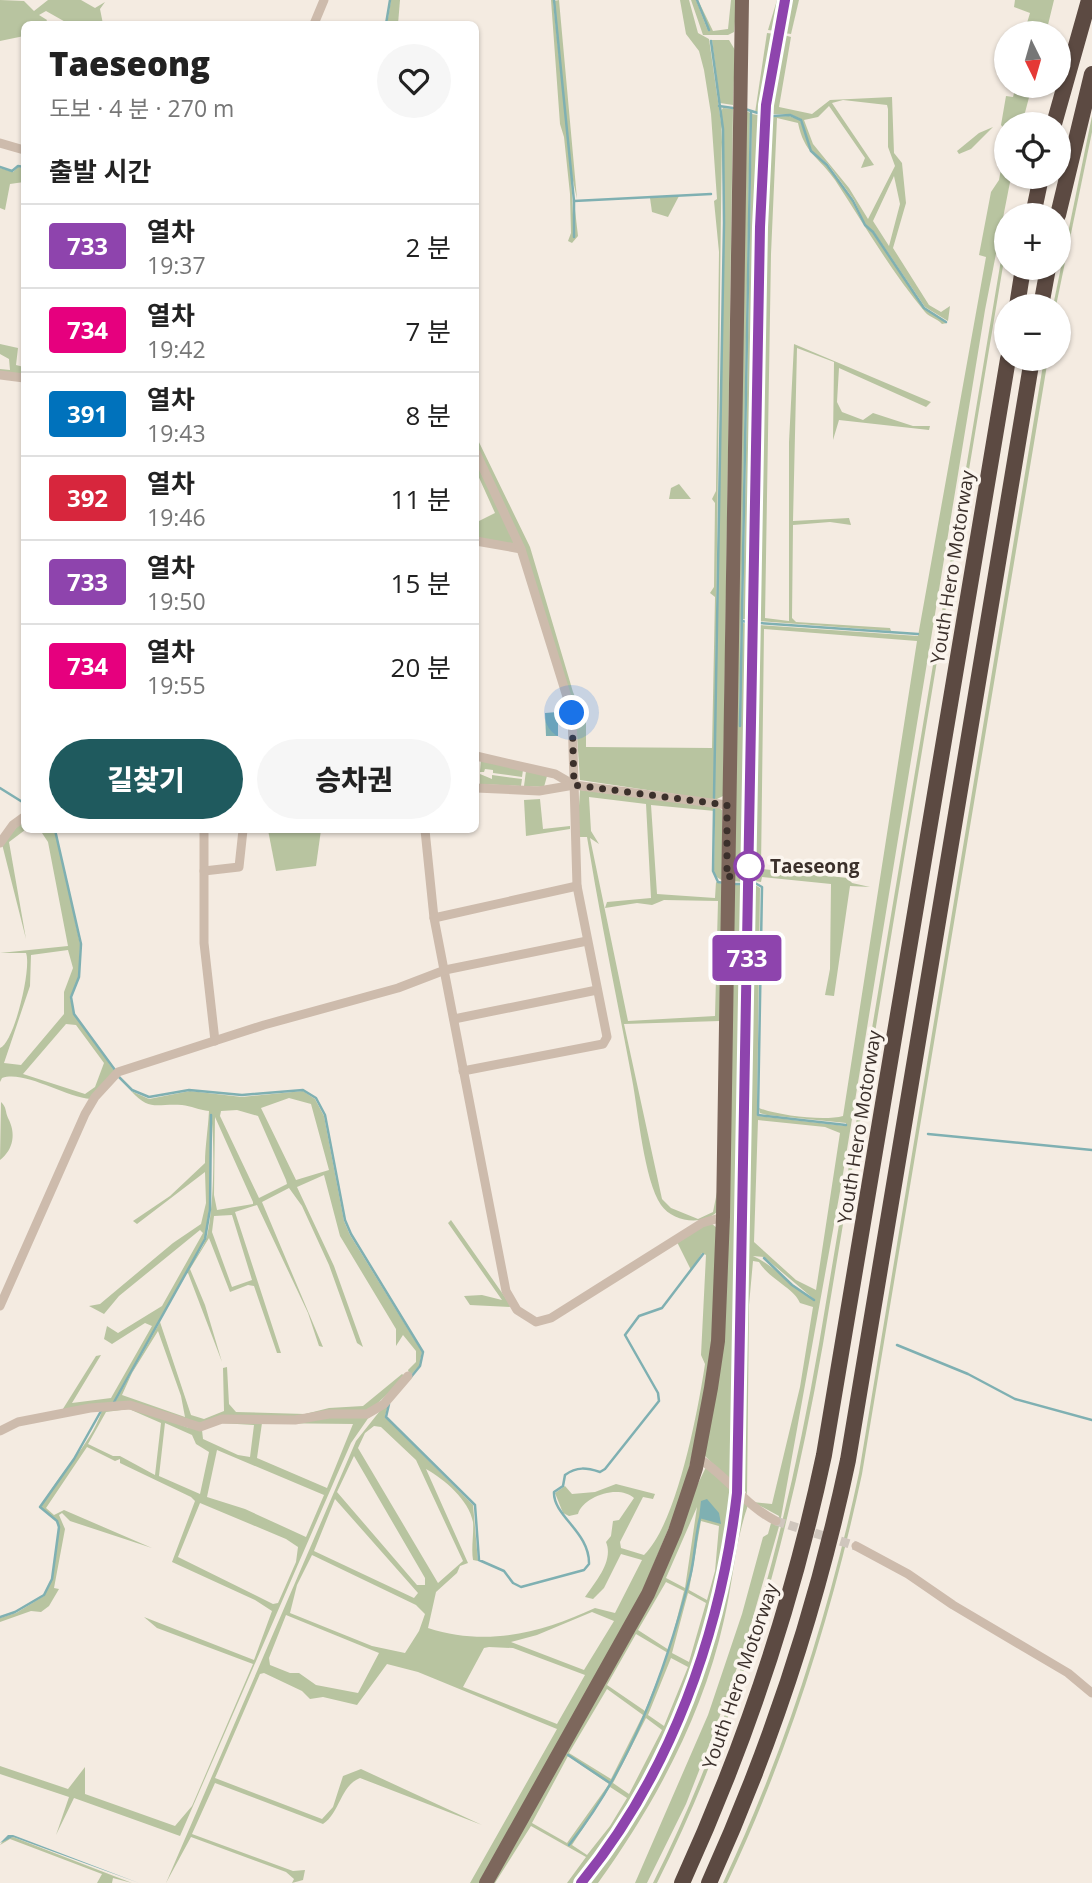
<!DOCTYPE html>
<html lang="ko">
<meta charset="utf-8">
<style>
:root{--surface:#fff;--page:#f6f6f6;--text:#222;--muted:#767676;--line:#e0e0e0;--accent:#1f5a5e}
body{margin:0;font-family:"Open Sans","Noto Sans KR",sans-serif;background:var(--page);color:var(--text);height:100vh;display:flex;flex-direction:column;font-size:26px;white-space:nowrap}
*{box-sizing:border-box;margin:0}
p{font-size:23px;color:var(--muted)}
.icon{flex:none;width:38px;height:38px;fill:none;stroke:currentColor;stroke-width:2;stroke-linecap:round;stroke-linejoin:round}
.map{position:relative;flex:1;overflow:hidden}
.details{position:absolute;left:21px;top:21px;width:458px;height:812px;display:flex;flex-direction:column;background:var(--surface);border-radius:10px;box-shadow:0 2px 5px #0004}
.details>*{flex:none}
.badge{padding:0 14px;border-radius:5px;font-size:24px;line-height:46px}
.needle{width:46px;rotate:175deg}
.tools{position:absolute;left:994px;top:21px;display:grid;gap:14px}
.tools a{display:grid;place-items:center;width:77px;height:77px;border-radius:50%;background:var(--surface);box-shadow:0 2px 5px #0004;font-size:35px}
.you{position:absolute;width:35px;height:35px;margin:-18px;border:5px solid #fff;border-radius:50%;background:#1a73e8;box-shadow:0 0 0 10px #1a73e833}
.map>.badge{position:absolute;translate:-50% -50%;box-shadow:0 0 0 4px #fff}
h2{padding:0 28px;font-size:26px;line-height:63px}
.round{display:grid;place-items:center;flex:none;width:74px;height:74px;border-radius:37px;background:var(--page)}
.head{display:flex;align-items:center;justify-content:space-between;height:119px;padding:0 28px}
h1{font-size:33px;font-weight:800;line-height:52px}
.action{display:flex;gap:14px;margin-top:auto;padding:14px 28px}
.action a{flex:1;height:80px;border-radius:42px;background:var(--accent);color:#fff;font-size:28px;font-weight:800;line-height:80px;text-align:center}
.action a+a{background:var(--page);color:var(--text)}
ul{padding:0;list-style:none}
li{display:flex;align-items:center;gap:21px;height:84px;padding:0 28px;border-top:2px solid var(--line)}
li div{flex:1}
li b{display:block;font-size:26px}
li em{font-style:normal}
li .badge{min-width:77px;font-weight:700;text-align:center}
.map>svg:first-child{display:block}
</style>
<div class="map">
<svg width="1092" height="1883" viewBox="0 0 1092 1883">
<rect width="100%" height="100%" fill="#f4ebe1"/>
<g fill="#b8c4a0" fill-rule="evenodd">
<polygon points="0,0 24,1 34,11 48,0 81,0 95,8 105,2 100,9 103,24 69,24 46,11 39,15 47,20 45,24 24,24 24,36 0,41"/>
<polygon points="391,0 400,0 398,24 387,24"/>
<polygon points="551,0 553,0 570,161 554,1 559,0 577,199 571,171 574,237 574,201 578,236 572,243 568,241 571,233 570,194 564,137 560,124"/>
<polygon points="680,0 689,0 698,33 709,39 722,129 714,797 724,223 721,111 723,108 733,109 723,796 715,800 580,780 576,720 507,510 476,448 476,436 530,547 573,692 586,722 586,747 712,748 715,597 710,593 714,587 715,503 712,499 716,491 719,252 714,201 717,199 711,114 704,70 699,51 686,34"/>
<polygon points="691,0 696,0 708,31 698,0 713,31 728,29 731,0 737,0 734,32 728,35 703,35"/>
<polygon points="777,0 783,0 776,31 768,30"/>
<polygon points="790,0 799,0 791,34 784,33"/>
<polygon points="1015,0 1054,0 1046,33 1024,33 1030,13 1014,7"/>
<polygon points="767,33 775,34 763,113 755,113"/>
<path d="M784 35 791 37 779 107 812 114 830 100 892 97 894 153 902 163 906 203 893 248 929 305 941 312 950 306 948 321 925 307 874 232 865 224 854 200 828 164 812 151 801 119 790 114H770L777 55ZM843 100 887 105 888 109V147L895 166 868 219 849 188 813 144 804 120 818 117 829 106 865 158 861 168 874 165 832 103ZM894 176 900 204 889 246 873 221Z"/>
<polygon points="712,40 729,40 735,50 733,105 720,103"/>
<polygon points="1016,86 1032,86 1022,124 1006,124 1006,131 1001,125 1006,96 1013,97"/>
<polygon points="743,109 750,113 739,727 743,623 751,624 744,882 731,881"/>
<polygon points="752,114 763,116 759,175 751,620 743,619"/>
<path d="M789 116 800 120 811 152 827 165 852 201 864 225 873 233 924 308 947 323 942 324C937 318 930 318 925 312 891 271 863 223 835 180 819 157 804 153 798 123L777 118 771 254 765 618 789 621V442L794 344 931 402 926 407 839 368 837 402 842 412 863 420 873 413 913 426H930L929 430 839 420 833 440 834 362 797 348 793 521 849 518 851 525 830 522 793 525 792 618 796 622 890 628 891 631 759 621 768 140 770 117Z"/>
<polygon points="1092,116 1092,132 1056,306 1053,306"/>
<polygon points="993,127 971,149 959,154 957,151 979,133"/>
<path d="M1006 141V177H1011L985 310 841 1186 780 1523 745 1645 713 1735 686 1804 647 1883H635L708 1715 742 1614 763 1537 768 1534 771 1523 778 1525 779 1516 753 1502 772 1504 800 1387 813 1307 800 1303C794 1288 769 1279 759 1262L753 1261 749 1305 747 1495 741 1482 755 885 760 888 757 1116 846 1126V1123L767 1115 760 1113 759 1108C779 1116 825 1121 843 1116L917 641 764 629 761 869 848 878 852 883 870 887 850 886 834 996 825 995 830 969 831 884 762 877 761 882 755 881 759 625 918 636 986 257 979 255 991 192 999 180ZM758 1120 825 1127 840 1133 816 1290 796 1280 754 1242ZM753 1256 764 1257 815 1300C793 1288 774 1265 753 1256Z"/>
<polygon points="18,167 24,168 24,182 10,184 5,210 0,208 0,168 13,172"/>
<polygon points="679,196 668,217 652,212 650,198"/>
<path d="M1006 230V248L823 1344C790 1531 743 1712 657 1883H653C739 1712 786 1531 819 1344Z"/>
<polygon points="0,344 18,348 16,365 24,367 24,376 0,374 0,369 10,370 9,359 0,354"/>
<path d="M1044 359H1048L862 1474C832 1615 788 1753 727 1883H723C784 1753 829 1614 859 1473Z"/>
<polygon points="476,462 514,542 512,544 476,538 479,521 495,513 476,471"/>
<polygon points="679,484 691,499 669,499 671,488"/>
<polygon points="481,760 523,770 522,777 493,773 493,770 485,769 484,772 480,772"/>
<polygon points="526,771 547,776 544,787 524,786"/>
<polygon points="480,774 492,779 492,775 522,779 521,786 480,784"/>
<path d="M580 790 718 807 722 810 723 881 715 876 714 870 715 811 651 805 657 894 715 898 716 882 722 884 720 1021 624 1024 662 1199 671 1208 698 1219 713 1212 718 1187 717 1212C702 1226 673 1222 661 1205 644 1180 638 1110 632 1079 617 999 600 918 587 837H577ZM589 797 646 804 651 898 607 902 605 908 637 903 652 905 664 900 718 901 715 1016 628 1021 590 838 599 844 591 831Z"/>
<polygon points="540,799 543,829 570,826 570,829 526,836 524,800"/>
<polygon points="24,819 25,830 9,842 26,939 2,844"/>
<path d="M40 830H54L58 841 80 944 79 977 70 997 74 1014 115 1072 91 1099C64 1097 25 1070 2 1078L0 1082V1048C14 1043 32 968 26 953H0L68 946 48 842ZM68 950 73 968 64 992V1014L21 1065 4 1063 30 986 31 955ZM66 1024 76 1025 104 1063 95 1087 85 1094 23 1074Z"/>
<polygon points="268,830 321,830 316,866 276,871"/>
<polygon points="731,885 747,885 734,1485 704,1455 712,1417"/>
<path d="M131 1091 149 1099 190 1091 242 1097 303 1091 315 1099 324 1116 344 1221 350 1235 422 1352 419 1366 410 1376 408 1370 416 1362V1351L403 1335 396 1346V1329L340 1236 324 1175 297 1187 334 1266 363 1347 357 1343 329 1265 302 1206 289 1188 262 1202 323 1347 319 1346 308 1313 257 1205 235 1212 281 1353H277L254 1286 248 1285 230 1292 209 1238 190 1269 205 1305 222 1362 188 1273 185 1274C192 1262 203 1249 207 1236 214 1207 215 1144 211 1114L209 1209 205 1238 115 1401 111 1404 61 1412 96 1356 101 1355 72 1403 111 1398 152 1326 145 1323 112 1344 104 1339 107 1326 118 1333 162 1306 203 1233 200 1230 119 1296 104 1314 89 1306 100 1304 173 1243 201 1224 206 1203 205 1172 137 1224 133 1221 170 1196 205 1163C205 1147 208 1130 209 1111 199 1110 191 1106 182 1105 157 1103 150 1112 131 1091ZM289 1098 311 1104 329 1170 296 1180 261 1108ZM237 1110 258 1116 286 1180 287 1184 259 1198 220 1116 221 1111ZM215 1117 253 1202V1204L217 1210 214 1195ZM232 1215 252 1280 232 1287 212 1232 214 1216Z"/>
<path d="M1 1102C7 1108 5 1111 8 1118 16 1133 14 1149 0 1160Z"/>
<polygon points="451,1220 512,1307 470,1305 464,1296 482,1295 502,1300 448,1223"/>
<path d="M711 1223 717 1228 715 1303 706 1397 682 1496 640 1597 481 1883H470L557 1729 418 1672 387 1664 357 1705 323 1697 310 1699 302 1691 264 1673 260 1674 215 1778 322 1819 333 1807 343 1776 361 1769 482 1825 360 1778C340 1786 340 1813 323 1824L215 1783 192 1834 293 1871 305 1870 303 1880 292 1883 294 1879 286 1872 191 1837 166 1883 356 1441 383 1407 388 1404 385 1417 473 1505 478 1561 473 1560C471 1548 474 1534 473 1522 469 1500 444 1479 426 1469L468 1563 460 1566 457 1573 436 1592 428 1628C487 1647 541 1633 595 1608L615 1613 642 1560 621 1554 604 1588 593 1599 585 1597C595 1582 614 1561 606 1542L611 1536 613 1521 619 1520 634 1498C618 1484 583 1497 578 1514L569 1516 563 1513 555 1493 565 1486 572 1494 595 1492 616 1484 655 1494 653 1499 643 1497 620 1542 621 1548 644 1555C677 1523 698 1411 705 1364L701 1355 706 1255 702 1253 691 1270 677 1242 694 1230ZM374 1426 381 1427 416 1460 463 1561 438 1583 358 1448 365 1433ZM354 1456 425 1578V1585H417L337 1492ZM335 1499 418 1593 414 1598 314 1551ZM312 1555 416 1605 425 1614 419 1631 405 1653 372 1646 290 1613 297 1585ZM592 1612 614 1621 584 1670 511 1642 537 1635ZM286 1615 379 1653 358 1693 316 1685 299 1673H290L270 1665 269 1658ZM489 1647 513 1648 585 1675 557 1724 463 1687 484 1648Z"/>
<path d="M160 1322 191 1415 204 1419 224 1411 223 1368 227 1367 229 1404 236 1412 305 1414 329 1408 363 1406 402 1374 406 1377 369 1411 199 1424 114 1404ZM158 1331 181 1396 185 1417 122 1395 132 1373Z"/>
<path d="M130 1406 189 1428 220 1421 369 1417 351 1443 336 1477 180 1836 74 1798 56 1835 69 1797 0 1774V1766L68 1789 85 1767V1794L175 1826 192 1806 253 1664 157 1628 144 1617 254 1660 272 1611 255 1600 172 1562 195 1501 191 1497 120 1463V1459L115 1461 87 1447 46 1508 54 1515 64 1510 152 1548 70 1521 62 1513 59 1515 65 1529 54 1588 59 1589 49 1606 41 1612 31 1611 0 1622V1618L16 1613 44 1596 52 1579 59 1527 57 1521 41 1507C58 1473 89 1448 102 1411ZM129 1409 161 1423 155 1475 120 1456H113L88 1444 106 1412ZM165 1423 192 1435 196 1444 209 1452 200 1494 159 1476ZM220 1423 254 1425 250 1457 238 1455 203 1439 202 1430ZM262 1423 353 1424 327 1488 257 1458ZM217 1450 324 1495 306 1537 245 1509 207 1497ZM200 1503 286 1539 298 1547 296 1562 278 1603 273 1604 178 1557Z"/>
<path d="M706 1467 732 1491C716 1636 667 1767 577 1883H567L586 1857 531 1826 495 1883H491L591 1705ZM697 1507 685 1588 666 1578ZM701 1521 719 1526 715 1571 707 1600 689 1590ZM666 1582 684 1591 669 1650 638 1630ZM688 1593 706 1603 689 1662 672 1653ZM636 1634 668 1653 645 1711 607 1685ZM671 1658 688 1667 664 1726 648 1715ZM607 1689 643 1715 611 1779 569 1753ZM646 1718 662 1730 629 1794 613 1783ZM568 1756 609 1784 567 1843 532 1823ZM610 1787 627 1798 610 1826 587 1855 572 1845Z"/>
<path d="M738 1496 748 1505C735 1542 733 1582 724 1620 703 1715 655 1804 598 1883H583C670 1763 719 1643 738 1496Z"/>
<polygon points="13,1837 132,1883 113,1878 112,1883 97,1883 102,1874 10,1839 0,1845 4,1840"/>
</g>
<g fill="#7fb0b2">
<polygon points="558,712 558,736 546,736 545,713"/>
<polygon points="707,1499 719,1513 721,1524 699,1518 701,1501"/>
<polygon points="8,1835 13,1835 139,1883 13,1837 0,1843"/>
</g>
<g fill="none" stroke-linecap="round" stroke-linejoin="round">
<g stroke="#7fb0b2" stroke-width="2.5">
<polyline points="554,0 574,201 574,237"/>
<polyline points="697,0 709,30"/>
<polyline points="386,24 390,0"/>
<polyline points="711,41 723,129 724,223 714,798"/>
<polyline points="719,106 733,108"/>
<polyline points="745,109 761,114"/>
<polyline points="772,116 790,115 801,120 811,151 827,165 853,201 865,225 873,232 924,308 946,322"/>
<polyline points="0,167 12,171 18,166 24,167"/>
<polyline points="574,201 711,194"/>
<polyline points="742,621 752,623"/>
<polyline points="760,623 918,634"/>
<polyline points="740,726 751,112"/>
<polyline points="0,788 24,803"/>
<polyline points="714,810 713,871 718,882 724,883"/>
<polyline points="55,830 81,944 79,977 71,997 74,1014 115,1070"/>
<polyline points="755,883 762,887 758,1115 846,1125"/>
<polyline points="735,884 745,884"/>
<polyline points="118,1076 132,1090 149,1097 189,1090 242,1095 303,1090 316,1098 325,1115 345,1220 351,1234 423,1352 420,1366 411,1377"/>
<polyline points="928,1134 1092,1150"/>
<polyline points="764,1258 792,1285 814,1300"/>
<polyline points="897,1345 968,1374 1015,1399 1092,1420"/>
<polyline points="113,1404 205,1239 210,1209 211,1115"/>
<path d="M389 1404 386 1417 475 1505 479 1560 504 1571 513 1583 521 1587 584 1570 589 1564C590 1532 553 1516 554 1492L563 1486 565 1475C577 1466 587 1468 600 1472L605 1469 659 1401 658 1393 625 1335 639 1316 662 1308 703 1254"/>
<polyline points="0,1617 15,1612 44,1595 52,1579 59,1527 57,1521 40,1507 74,1459 101,1411"/>
<polyline points="568,1755 610,1783"/>
<path d="M569 1845C631 1767 665 1672 690 1577 695 1558 695 1537 700 1518"/>
</g>
<polyline stroke="#cfc6bd" stroke-width="9" stroke-dasharray="9 4.5" stroke-linecap="butt" points="776,1521 856,1546"/>
<g stroke="#cdbbac" stroke-width="9">
<polyline points="314,24 324,0"/>
<polyline points="0,143 24,150"/>
<polyline points="0,375 24,378"/>
<polyline points="476,541 521,549"/>
<polyline points="476,756 555,774 574,785 727,805"/>
<polyline points="476,788 539,791 574,785"/>
<polyline points="204,830 204,943 215,1041"/>
<polyline points="425,830 434,918 506,1291 517,1310 536,1322 551,1318 702,1223 723,1217"/>
<polyline points="0,843 13,825 24,817"/>
<polyline points="204,871 239,867 243,830"/>
<polyline points="434,918 577,886"/>
<polyline points="454,1019 597,990"/>
<polyline points="463,1071 603,1044 607,1037 577,886 572,713 521,549 476,453"/>
<polyline points="0,1306 85,1114 95,1097 118,1072 264,1025 398,988 445,970 587,941"/>
<polyline points="0,1431 18,1422 90,1408 130,1405 200,1427 222,1419 295,1420 329,1414 367,1414 384,1404 408,1376"/>
<path d="M698 1458C727 1475 745 1506 776 1521"/>
<polyline points="856,1546 908,1574 953,1605 1068,1673 1092,1693"/>
</g>
<polyline stroke="#7d675c" stroke-width="14" points="486,1883 648,1594 675,1531 696,1468 711,1388 718,1341 723,1217 742,0"/>
<g stroke="#5c4a42" stroke-width="16">
<polyline points="1054,124 1089,0"/>
<polyline points="1033,215 1041,177"/>
<polyline points="1058,215 1092,74"/>
<polyline points="1017,306 1023,268"/>
<polyline points="1041,306 1048,268"/>
<path d="M682 1883C746 1743 792 1606 824 1455L1008 359"/>
<path d="M709 1883C771 1746 817 1607 848 1460L1032 359"/>
</g>
<defs>
<path id="rail" d="M581 1883C677 1767 723 1619 739 1472L760 227 767 105 785 0"/>
</defs>
<use href="#rail" stroke="#3b302b" stroke-width="5"/>
<use href="#rail" stroke="#fbf5ee" stroke-width="2.5" stroke-dasharray="8" stroke-linecap="butt"/>
</g>
<g fill="none" stroke-linecap="round" stroke-linejoin="round">
<defs>
<path id="line" d="M581 1883C671 1773 721 1633 737 1493L760 227 766 105 785 0"/>
</defs>
<use href="#line" stroke="#fff" stroke-width="16"/>
<use href="#line" stroke="#8e44ad" stroke-width="10"/>
<polyline stroke="#3b302b" stroke-width="7" stroke-dasharray="0 12.6" points="572,713 574,785 727,805 727,878 749,866"/>
</g>
<circle fill="#fff" stroke="#8e44ad" stroke-width="3.5" cx="749" cy="866" r="14"/>
<g text-anchor="middle" stroke-width="7" stroke-linejoin="round" paint-order="stroke">
<g font-size="19" fill="#3b302b" stroke="#fbf5ee">
<text transform="translate(952 567) rotate(-81)" y="7">Youth Hero Motorway</text>
<text transform="translate(859 1127) rotate(-81)" y="7">Youth Hero Motorway</text>
<text transform="translate(740 1676) rotate(-71)" y="7">Youth Hero Motorway</text>
</g>
<g font-size="19" font-weight="bold" fill="#3b302b" stroke="#fbf5ee" text-anchor="start">
<text x="770" y="873">Taeseong</text>
</g>
</g>
</svg>
<div class="tools">
<a><svg class="needle" viewBox="-14 -14 28 28"><path d="M0-13l5 13h-10z" fill="#e53935"/><path d="M0 13l5-13h-10z" fill="#767676"/></svg></a>
<a><svg class="icon" aria-label="locate" viewBox="0 0 24 24"><circle cx="12" cy="12" r="6"/><path d="M12 2v4M12 18v4M2 12h4M18 12h4"/></svg></a>
<a>+</a>
<a>−</a>
</div>
<div class="you" style="left:572px;top:713px"></div>
<b class="badge" style="left:747px;top:958px;background:#8e44ad;color:#fff">733</b>
<section class="details">
<div class="head"><div><h1>Taeseong</h1><p>도보 · 4 분 · 270 m</p></div><a class="round"><svg class="icon" aria-label="heart" viewBox="0 0 24 24"><path d="M12 20l-8-8c-3-5 5-10 8-4 3-6 11-1 8 4z"/></svg></a></div>
<h2>출발 시간</h2>
<ul>
<li><span class="badge" style="background:#8e44ad;color:#fff">733</span><div><b>열차</b><p>19:37</p></div><em>2 분</em></li>
<li><span class="badge" style="background:#e6007e;color:#fff">734</span><div><b>열차</b><p>19:42</p></div><em>7 분</em></li>
<li><span class="badge" style="background:#0072bc;color:#fff">391</span><div><b>열차</b><p>19:43</p></div><em>8 분</em></li>
<li><span class="badge" style="background:#d7263d;color:#fff">392</span><div><b>열차</b><p>19:46</p></div><em>11 분</em></li>
<li><span class="badge" style="background:#8e44ad;color:#fff">733</span><div><b>열차</b><p>19:50</p></div><em>15 분</em></li>
<li><span class="badge" style="background:#e6007e;color:#fff">734</span><div><b>열차</b><p>19:55</p></div><em>20 분</em></li>
</ul>
<div class="action"><a>길찾기</a><a>승차권</a></div>
</section>
</div>
